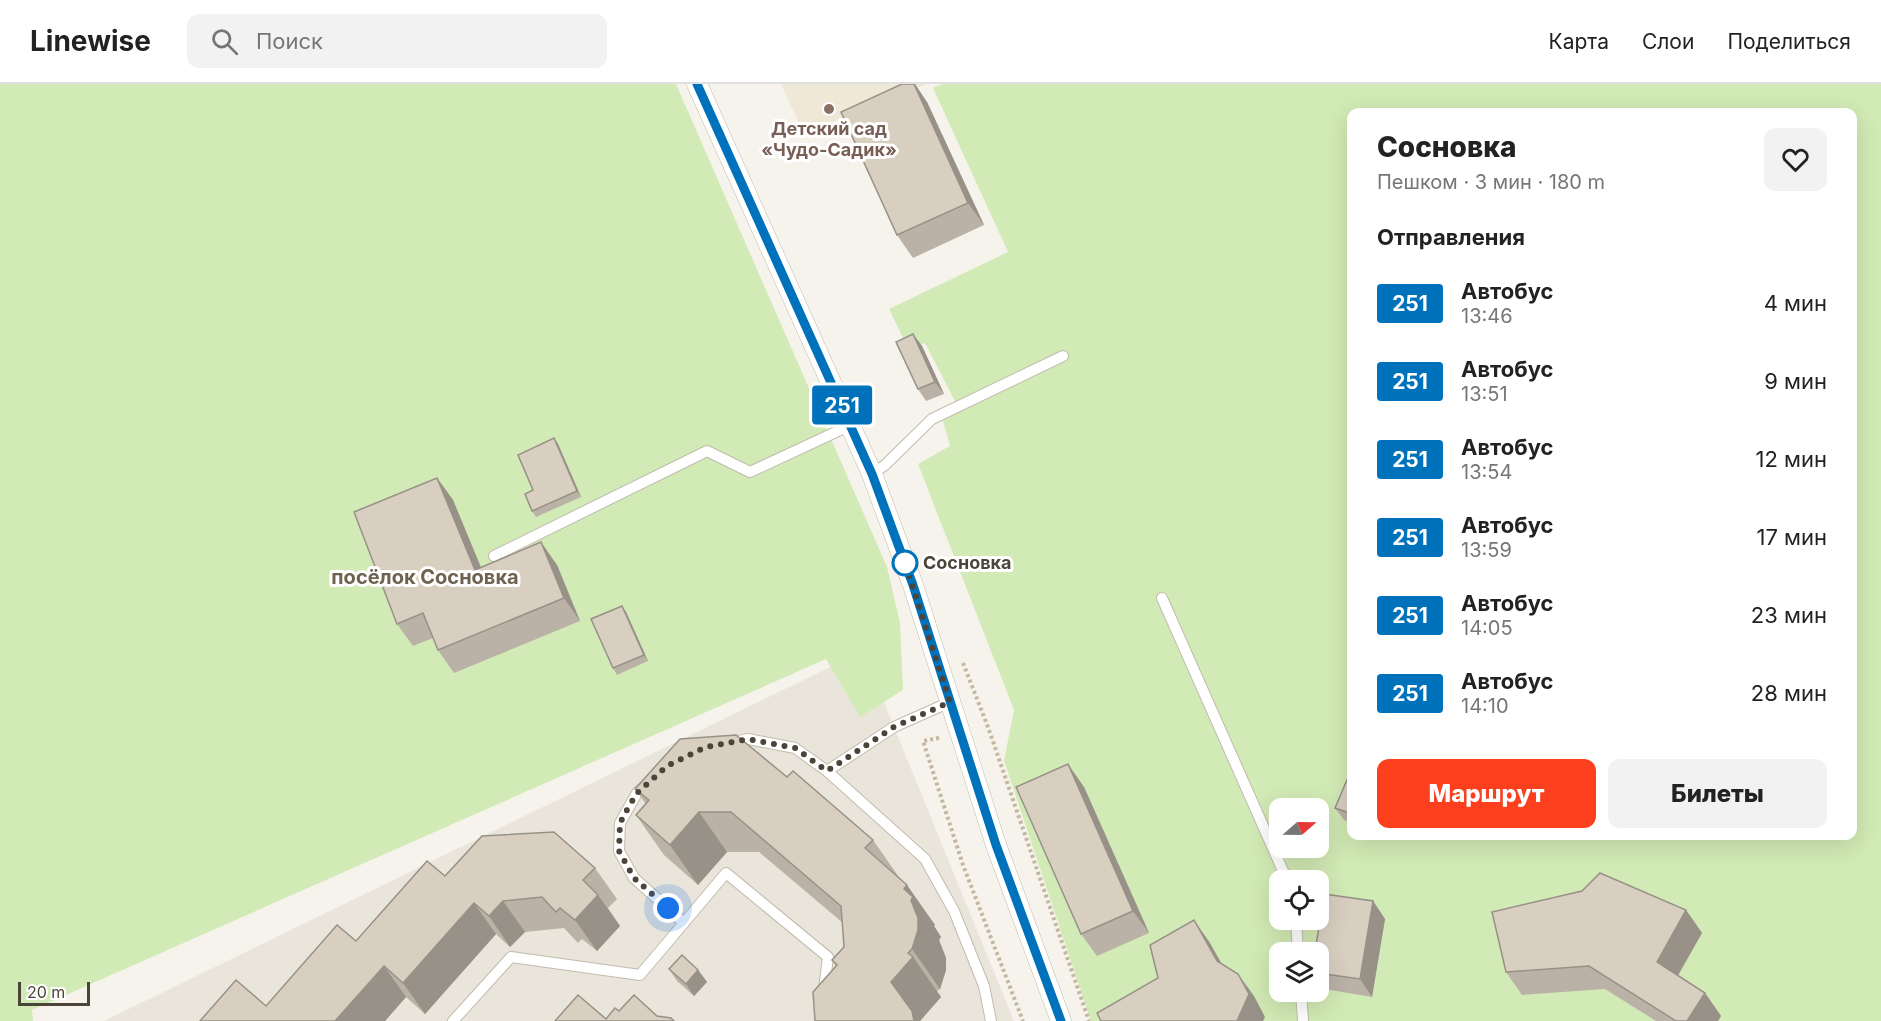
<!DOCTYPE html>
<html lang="ru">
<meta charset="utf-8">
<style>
:root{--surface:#fff;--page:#f2f2f2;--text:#222;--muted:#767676;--line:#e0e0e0;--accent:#fc3f1d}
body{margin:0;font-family:Inter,sans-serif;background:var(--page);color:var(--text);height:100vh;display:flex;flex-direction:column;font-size:22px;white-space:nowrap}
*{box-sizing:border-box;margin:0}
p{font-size:20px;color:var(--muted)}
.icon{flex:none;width:33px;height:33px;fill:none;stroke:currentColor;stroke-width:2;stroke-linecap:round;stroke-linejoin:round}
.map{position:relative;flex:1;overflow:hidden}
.sheet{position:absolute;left:1347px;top:24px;width:510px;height:732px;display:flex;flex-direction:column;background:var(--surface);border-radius:12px;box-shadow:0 6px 24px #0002}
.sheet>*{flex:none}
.badge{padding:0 12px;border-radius:4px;font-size:21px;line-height:39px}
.needle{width:39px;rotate:70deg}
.tools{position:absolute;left:1269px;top:714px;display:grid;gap:12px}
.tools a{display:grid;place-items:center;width:60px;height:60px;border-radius:12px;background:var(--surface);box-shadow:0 6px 24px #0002;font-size:30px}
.scale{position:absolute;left:18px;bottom:15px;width:72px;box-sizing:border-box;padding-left:6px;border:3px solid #4b4439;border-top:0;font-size:16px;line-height:21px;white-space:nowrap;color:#4b4439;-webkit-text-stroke:4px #fff;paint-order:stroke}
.you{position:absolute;width:30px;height:30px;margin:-15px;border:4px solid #fff;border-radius:50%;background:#1a73e8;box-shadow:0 0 0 9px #1a73e833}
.map>.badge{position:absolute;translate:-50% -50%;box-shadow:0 0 0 3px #fff}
h2{padding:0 30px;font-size:22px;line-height:54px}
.round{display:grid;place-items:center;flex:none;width:63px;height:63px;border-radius:12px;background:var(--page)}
.summary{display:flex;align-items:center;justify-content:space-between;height:102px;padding:0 30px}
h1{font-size:28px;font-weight:800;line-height:45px}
.action{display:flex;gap:12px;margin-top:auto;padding:12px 30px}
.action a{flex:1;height:69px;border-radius:12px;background:var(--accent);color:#fff;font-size:24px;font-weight:800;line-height:69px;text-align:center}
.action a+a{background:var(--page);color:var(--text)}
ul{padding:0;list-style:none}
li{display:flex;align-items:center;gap:18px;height:78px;padding:0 30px}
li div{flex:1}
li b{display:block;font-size:22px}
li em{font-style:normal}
li .badge{min-width:66px;font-weight:700;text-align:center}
header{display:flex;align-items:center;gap:36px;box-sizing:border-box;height:84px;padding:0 30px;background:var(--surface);border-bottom:2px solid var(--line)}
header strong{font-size:28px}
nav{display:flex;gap:33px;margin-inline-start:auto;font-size:21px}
.search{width:420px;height:54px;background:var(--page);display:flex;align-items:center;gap:15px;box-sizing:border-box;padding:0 21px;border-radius:12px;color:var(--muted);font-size:22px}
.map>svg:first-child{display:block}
</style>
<header>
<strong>Linewise</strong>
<div class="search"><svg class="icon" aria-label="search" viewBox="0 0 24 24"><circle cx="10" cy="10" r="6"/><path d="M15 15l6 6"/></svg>Поиск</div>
<nav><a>Карта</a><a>Слои</a><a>Поделиться</a></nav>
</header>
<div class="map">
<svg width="1881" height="937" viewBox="0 0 1881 937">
<rect width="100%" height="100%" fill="#f6f3ec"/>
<polygon fill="#eae5da" points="863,567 1014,937 104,937"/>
<polygon fill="#efe8d6" points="781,0 927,0 804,50"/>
<g fill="#d2eab5" fill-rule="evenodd">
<polygon points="0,0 676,0 887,483 900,539 903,606 860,633 826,575 32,926 33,937 0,937"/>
<path d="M942 0H1881V937H1091L1004 677 1014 626 918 380 950 362 943 337 955 317 925 259 908 264 889 225 1008 168 933 4ZM1352 28H1852V752H1352ZM1280 724H1318V764H1280ZM1280 796H1318V836H1280ZM1280 868H1318V908H1280Z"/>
</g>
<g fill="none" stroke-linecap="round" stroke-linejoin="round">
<defs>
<g id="service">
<polyline points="872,390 885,381 932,335 1063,272"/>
<polyline points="494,472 707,367 750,388 851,341"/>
<polyline points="1162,514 1287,796"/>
<polyline points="729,659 748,655 795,664 827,687 925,775 954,827 984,902 991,937"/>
<polyline points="827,687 894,643 950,618"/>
<polyline points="647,700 637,709 620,739 619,767 634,794 684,839"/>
<polyline points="1296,836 1298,868"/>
<polyline points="1301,908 1303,937"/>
<polyline points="453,937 511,873 640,891 726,789 828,873 824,905"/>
</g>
<polyline id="minor" points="697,0 872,390 913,501 996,761 1061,937"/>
</defs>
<use href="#service" stroke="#c2bbae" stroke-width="12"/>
<use href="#minor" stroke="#c2bbae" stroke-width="21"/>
<g stroke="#c4b79f" stroke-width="4" stroke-dasharray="3 3" stroke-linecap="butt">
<polyline points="963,579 988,643 1089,937"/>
<polyline points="939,654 923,657 963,781 1023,937"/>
</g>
<use href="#service" stroke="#fff" stroke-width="10"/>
<use href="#minor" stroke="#fff" stroke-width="20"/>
</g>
<g fill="#bab2a6">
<polygon points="927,18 984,141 913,174 897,151"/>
<polygon points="913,250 922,262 944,310 926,317 918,305"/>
<polygon points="554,354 558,360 581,413 536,433 532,427 533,406"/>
<polygon points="437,394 453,416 481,483 557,481 580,537 454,589 438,566 433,554 413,562 397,540"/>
<polygon points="626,528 648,577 617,591 613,584"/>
<polygon points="1352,684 1352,739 1344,736 1335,724"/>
<polygon points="787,693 873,756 901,796 935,841 934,842 941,853 939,856 946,874 946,886 940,905 937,907 941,913 920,937 815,937 836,882 832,876 844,863 843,839 759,768 727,768 698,801 664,771 636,731 646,720 635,705"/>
<polygon points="1084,703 1149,849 1097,872 1081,850"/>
<polygon points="595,784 617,815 608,824 620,842 597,867 582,855 578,859 564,844 525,848 510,863 496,850 425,930 406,913 385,937 200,937 266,922 445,792"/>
<polygon points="1373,817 1385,835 1372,913 1324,905 1318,897 1318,868"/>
<polygon points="1686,826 1702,849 1678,892 1705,909 1721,932 1718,937 1656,937 1605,905 1522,911 1506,888"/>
<polygon points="669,885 698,886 707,898 694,912 677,897"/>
</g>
<g fill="#979187">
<polygon points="914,0 915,0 927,18 984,141 968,119"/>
<polygon points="913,250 922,262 944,310 935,298"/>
<polygon points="554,354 558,360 581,413 577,407"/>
<polygon points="437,394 453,416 491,508 475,486"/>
<polygon points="541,458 557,481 580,537 564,514"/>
<polygon points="622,522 626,528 648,577 644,571"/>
<polygon points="1068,680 1084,703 1149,849 1133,827"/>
<polygon points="699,728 727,768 698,801 670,761"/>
<polygon points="907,801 935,841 934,842 941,853 939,856 946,874 946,886 940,905 912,865 904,805"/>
<polygon points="598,811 620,842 597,867 575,836"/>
<polygon points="503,817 525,848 510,863 489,832"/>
<polygon points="1373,817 1385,835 1372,913 1360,895"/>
<polygon points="474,819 496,850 425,930 403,899"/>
<polygon points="1686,826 1702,849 1672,901 1657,878"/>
<polygon points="1194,836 1210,859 1233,900 1217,877"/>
<polygon points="913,873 941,913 920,937 914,937 891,898"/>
<polygon points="384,882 406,913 385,937 335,937"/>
<polygon points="698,886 707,898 694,912 686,900"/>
<polygon points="1238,890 1254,912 1265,933 1263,937 1237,937"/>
<polygon points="1705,909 1721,932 1718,937 1687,937"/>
</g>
<g fill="#d8cfc1" stroke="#979187" stroke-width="1.5">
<polygon points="902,0 914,0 968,119 897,151 841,28"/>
<polygon points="913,250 935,298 918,305 896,258"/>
<polygon points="554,354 577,407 532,427 525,410 533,406 518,371"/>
<polygon points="437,394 475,486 541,458 564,514 438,566 423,529 397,540 354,428"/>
<polygon points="622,522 644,571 613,584 591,535"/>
<polygon points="736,651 787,693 793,687 873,756 865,764 907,801 904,805 913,813 911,816 918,834 918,846 912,865 908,869 913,873 891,898 912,927 914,937 815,937 813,908 837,881 832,876 844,863 841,822 731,728 699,728 670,761 636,731 649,716 635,705 680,655"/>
<polygon points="1068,680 1133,827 1081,850 1016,703"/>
<polygon points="1352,684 1352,730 1335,724"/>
<polygon points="554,748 595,784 583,796 598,811 575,836 560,824 556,828 542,813 503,817 489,832 474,819 403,899 384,882 335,937 200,937 236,896 266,922 337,841 356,857 427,777 445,792 482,752"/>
<polygon points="1600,789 1686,826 1657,878 1705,909 1687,937 1676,937 1589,882 1506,888 1492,828 1582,807"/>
<polygon points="1324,810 1373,817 1360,895 1318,889 1318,868 1315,868"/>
<polygon points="1194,836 1217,877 1238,890 1249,910 1237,937 1101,937 1097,929 1158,894 1150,861"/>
<polygon points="682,871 698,886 686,900 669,885"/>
<polygon points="578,911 606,935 615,924 619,927 634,911 657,932 671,934 674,937 555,937"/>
</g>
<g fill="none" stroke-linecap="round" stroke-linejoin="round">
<defs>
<polyline id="line" points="697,0 872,390 913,501 996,761 1061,937"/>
</defs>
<use href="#line" stroke="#fff" stroke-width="14"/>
<use href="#line" stroke="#0072bc" stroke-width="9"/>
<polyline stroke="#4b4439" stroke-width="6" stroke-dasharray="0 10.8" points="668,824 634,794 619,767 620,739 628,724 637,709 667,682 706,663 748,655 795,664 827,687 894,643 950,618 905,479"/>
</g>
<circle fill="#8d6e63" stroke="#fff" stroke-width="2" cx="829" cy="25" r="6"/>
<circle fill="#fff" stroke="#0072bc" stroke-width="3" cx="905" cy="479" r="12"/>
<g text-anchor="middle" stroke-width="6" stroke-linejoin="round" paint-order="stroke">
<g font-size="18" font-weight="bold" fill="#785e54" stroke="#fff">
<text x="829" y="51">Детский сад<tspan x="829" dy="21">«Чудо-Садик»</tspan></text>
</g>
<g font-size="18" font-weight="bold" fill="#4b4439" stroke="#fff" text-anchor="start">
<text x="923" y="485">Сосновка</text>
</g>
<g font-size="20" font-weight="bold" fill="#6e6250" stroke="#fff">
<text x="425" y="500">посёлок Сосновка</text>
</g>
</g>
</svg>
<div class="tools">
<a><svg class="needle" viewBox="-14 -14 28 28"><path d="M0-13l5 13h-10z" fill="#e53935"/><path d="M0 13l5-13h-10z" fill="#767676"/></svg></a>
<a><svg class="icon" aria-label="locate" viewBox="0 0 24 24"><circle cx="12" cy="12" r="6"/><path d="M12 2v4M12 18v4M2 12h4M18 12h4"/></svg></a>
<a><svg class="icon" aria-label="layers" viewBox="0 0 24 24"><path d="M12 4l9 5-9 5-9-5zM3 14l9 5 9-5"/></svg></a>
</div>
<div class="scale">20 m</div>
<div class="you" style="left:668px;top:824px"></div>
<b class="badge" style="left:842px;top:321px;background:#0072bc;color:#fff">251</b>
<section class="sheet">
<div class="summary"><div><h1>Сосновка</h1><p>Пешком · 3 мин · 180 m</p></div><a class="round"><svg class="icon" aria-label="heart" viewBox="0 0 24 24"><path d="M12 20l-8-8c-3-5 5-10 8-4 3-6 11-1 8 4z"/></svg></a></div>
<h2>Отправления</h2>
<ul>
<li><span class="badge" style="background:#0072bc;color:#fff">251</span><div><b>Автобус</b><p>13:46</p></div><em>4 мин</em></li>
<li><span class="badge" style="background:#0072bc;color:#fff">251</span><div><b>Автобус</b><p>13:51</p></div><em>9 мин</em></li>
<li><span class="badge" style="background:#0072bc;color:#fff">251</span><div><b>Автобус</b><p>13:54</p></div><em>12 мин</em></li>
<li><span class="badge" style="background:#0072bc;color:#fff">251</span><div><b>Автобус</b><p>13:59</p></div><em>17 мин</em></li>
<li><span class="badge" style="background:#0072bc;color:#fff">251</span><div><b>Автобус</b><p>14:05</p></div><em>23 мин</em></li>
<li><span class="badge" style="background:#0072bc;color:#fff">251</span><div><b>Автобус</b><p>14:10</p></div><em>28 мин</em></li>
</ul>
<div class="action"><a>Маршрут</a><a>Билеты</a></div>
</section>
</div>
